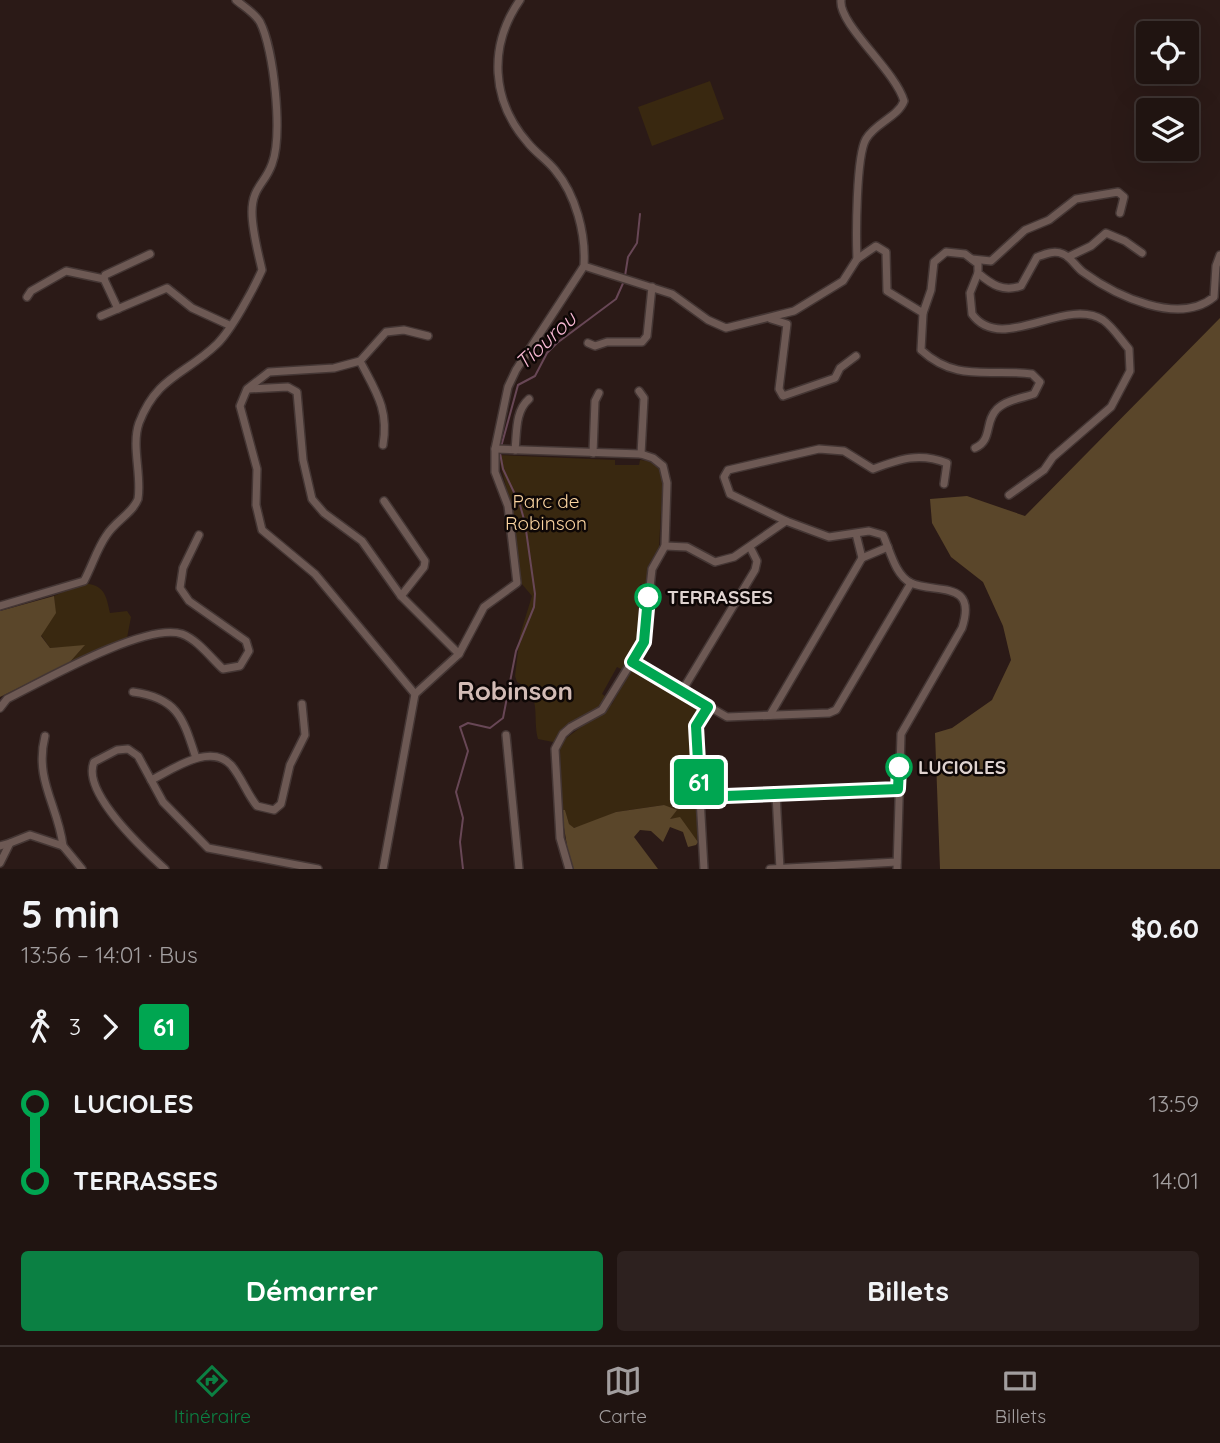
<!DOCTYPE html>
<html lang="fr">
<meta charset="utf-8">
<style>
:root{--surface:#201411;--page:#2d211f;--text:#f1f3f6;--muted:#a29e9f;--line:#3d3331;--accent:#0b8043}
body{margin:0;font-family:Quicksand,sans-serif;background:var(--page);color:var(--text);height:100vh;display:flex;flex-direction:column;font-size:26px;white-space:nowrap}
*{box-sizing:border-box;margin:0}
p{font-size:23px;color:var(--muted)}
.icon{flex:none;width:38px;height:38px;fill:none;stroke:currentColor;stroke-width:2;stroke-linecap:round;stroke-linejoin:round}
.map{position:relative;height:869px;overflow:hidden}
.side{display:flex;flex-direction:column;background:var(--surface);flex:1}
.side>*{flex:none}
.badge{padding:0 14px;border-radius:5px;font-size:24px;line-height:46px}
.buttons{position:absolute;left:1136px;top:21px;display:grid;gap:14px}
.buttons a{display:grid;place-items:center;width:63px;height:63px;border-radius:7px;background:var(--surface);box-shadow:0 7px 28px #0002,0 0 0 2px var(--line);font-size:35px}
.map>.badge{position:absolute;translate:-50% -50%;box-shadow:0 0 0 4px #fff}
.legs{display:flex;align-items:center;gap:10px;height:77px;padding:0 21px;font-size:23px}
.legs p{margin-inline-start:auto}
.headline{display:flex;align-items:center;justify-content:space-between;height:119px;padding:0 21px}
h1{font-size:38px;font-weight:700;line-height:52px}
.cta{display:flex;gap:14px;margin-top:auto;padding:14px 21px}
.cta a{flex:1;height:80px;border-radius:7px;background:var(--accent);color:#fff;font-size:28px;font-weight:700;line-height:80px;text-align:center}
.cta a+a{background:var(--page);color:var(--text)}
ul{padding:0 21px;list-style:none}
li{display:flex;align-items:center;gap:24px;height:77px;font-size:26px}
li i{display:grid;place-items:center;width:10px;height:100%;margin:0 9px;background:currentColor}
li i::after{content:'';width:18px;height:18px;margin:-9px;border:5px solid;border-radius:50%;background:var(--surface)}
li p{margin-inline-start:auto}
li:first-child i{background:linear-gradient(#0000 50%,currentColor 0)}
li:last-child i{background:linear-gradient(currentColor 50%,#0000 0)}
.tab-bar{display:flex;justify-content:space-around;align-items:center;height:98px;border-top:2px solid var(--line);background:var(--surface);font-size:19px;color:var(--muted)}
.tab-bar a{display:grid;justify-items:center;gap:4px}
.tab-bar .active{color:var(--accent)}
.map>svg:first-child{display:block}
</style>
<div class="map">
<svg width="1220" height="869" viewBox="0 0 1220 869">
<rect width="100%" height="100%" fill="#2b1a17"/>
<g fill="#392810">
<polygon points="710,81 724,119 652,146 638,107"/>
<path d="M498 455 615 460V465H639L640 460C652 461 657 464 663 475L659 547 648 566 646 584H640L638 624 644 627 643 637 623 670 617 667 602 694 608 698 599 709 553 742 538 739C532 717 543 693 517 682L515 676 520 635 532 596 521 583 513 514Z"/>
<path d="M83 583C105 585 106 595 110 613L127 611 131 617 127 638 69 663 84 646 50 648 41 635 55 613 54 596Z"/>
<polygon points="636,668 703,710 691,725 698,842 678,818 669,819 671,815 664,805 616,812 589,824 573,828 569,824 565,810 561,810 560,748 565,739 612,704 632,669"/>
</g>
<g fill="#5a462a">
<polygon points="1220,318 1220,869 940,869 935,733 952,728 992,700 1011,660 1003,626 983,582 951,557 932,523 930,499 967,496 1025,516"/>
<polygon points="54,596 56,613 41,636 50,648 85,645 69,663 0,697 0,611"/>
<polygon points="664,805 677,810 670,819 680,817 698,842 696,845 688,847 683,832 670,827 663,842 651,831 640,830 634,837 658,869 571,869 561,810 565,810 569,824 574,828 616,812"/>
</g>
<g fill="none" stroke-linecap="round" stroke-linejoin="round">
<g stroke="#684756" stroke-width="2">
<polyline points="625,276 628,257 637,243 640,214"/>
<polyline points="501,447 518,385 535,376 547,353 557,343 616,299 624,281"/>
<polyline points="463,869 460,842 463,818 456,792 468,751 460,727 468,723 490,728 503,718 516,651 534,607 535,594 525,523 520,505 503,469 500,453"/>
</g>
<defs>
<g id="minor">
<path d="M841 0C838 24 895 70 904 101 898 117 875 123 866 139 856 156 856 236 857 259"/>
<polyline points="1068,257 1091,246 1106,233 1125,241 1142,253"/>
<polyline points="972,259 991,261 1025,230 1049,220 1076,199 1118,192 1124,197 1120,213"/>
<path d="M584 266 672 294 708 320 726 328 794 311 843 281 857 259 876 246 886 252 887 291 923 313 931 290 934 262 946 252 965 254 978 264V273C992 285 1003 292 1021 286L1037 257C1045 254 1054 250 1063 254 1071 257 1076 267 1083 272 1116 296 1179 326 1214 297L1216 266 1220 255"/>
<path d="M978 273 970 293 972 314C1001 355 1065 296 1103 320 1113 327 1121 340 1129 349L1130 371 1111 407 1053 457 1044 470 1009 495"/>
<polyline points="27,297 31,291 66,271 104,279"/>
<polyline points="118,309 104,279 105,275 150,254"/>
<path d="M923 313 921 350C957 383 989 368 1032 374L1040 382 1034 394C1022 398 1006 400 997 409 984 422 993 440 975 448"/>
<polyline points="101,316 167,288 192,308 229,325"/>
<polyline points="771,319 787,324 779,389 783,396 835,378 840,368 856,356"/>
<polyline points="588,343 595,346 607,342 642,342 647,336 652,287"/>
<path d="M360 361C376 392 389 409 383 445"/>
<polyline points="248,389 288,387 297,392 303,460 312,499 324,513 362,541 401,596 459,654"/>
<polyline points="639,391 644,398 641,454"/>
<polyline points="495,449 641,454 653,458 663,466 667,483 665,546 652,569 644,642 602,710 571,727 563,734 555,749 560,838 569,869"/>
<path d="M515 450C517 432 515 411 529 399"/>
<polyline points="593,453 595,401 599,393"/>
<polyline points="384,501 425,561 424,567 401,596"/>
<path d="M786 521 730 494 724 477 728 470 819 449 844 451 873 469C900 459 919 452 947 463L944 484"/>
<polyline points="856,534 862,558"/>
<path d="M665 546 687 547 715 562 734 557 786 521 829 537 869 531 883 535C890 550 895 575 911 583 935 594 978 579 962 628L901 734 897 869"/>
<path d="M0 606 84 581C92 566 97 549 106 536 115 521 132 514 138 499 142 475 131 446 139 423 157 376 185 375 217 344 232 329 253 290 262 270 258 252 252 231 252 212 252 187 265 184 272 164 283 135 274 49 260 22 255 13 243 6 236 0"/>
<polyline points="632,662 727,717 829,713 836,710 911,583"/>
<polyline points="682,691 755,570 757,561 750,547"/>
<path d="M133 692C178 698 183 718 196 758"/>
<polyline points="415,694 315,574 262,530 256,505 257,469 240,406 247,389 269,372 334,368 360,361 386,332 404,330 428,336"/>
<path d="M0 708 7 699C43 681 146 622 182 634 198 640 211 658 223 669L240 666 249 651 246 641 189 601 180 588 183 568 199 535"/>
<polyline points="770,715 862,558 888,547"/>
<polyline points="506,735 519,869"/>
<path d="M45 736C34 780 58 805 63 846"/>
<path d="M151 780C172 770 210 742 231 765 242 778 247 794 257 806L274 810 281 804 290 765 305 735 302 704"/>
<polyline points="776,794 780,869"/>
<polyline points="700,797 898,789"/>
<polyline points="0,846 10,843"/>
<polyline points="0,863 10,843 30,835 63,846 82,869"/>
<path d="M165 869C144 850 81 792 94 762L117 750 128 749 138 756 163 802 208 848 318 869"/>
<path d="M383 869 415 694 459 654 484 607 517 583 508 506 495 472V449L508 387 516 370 584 266C586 234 576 195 555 170 547 160 536 153 528 143 491 101 488 46 520 0"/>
<polyline points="704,869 696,726 708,707"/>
<polyline points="770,869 897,862"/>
</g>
</defs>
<use href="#minor" stroke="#443634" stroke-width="10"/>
<use href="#minor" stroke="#6d5954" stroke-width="7"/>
</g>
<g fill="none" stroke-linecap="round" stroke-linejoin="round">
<defs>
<polyline id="line-1" points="648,597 644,642 632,662 708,707 696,726 700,797 898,789 899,767"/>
</defs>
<use href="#line-1" stroke="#fff" stroke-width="16"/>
<use href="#line-1" stroke="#00a651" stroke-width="10"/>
</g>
<g fill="#fff" stroke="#00a651" stroke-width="3.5">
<circle cx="648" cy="597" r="12"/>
<circle cx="899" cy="767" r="12"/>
</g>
<g text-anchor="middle" stroke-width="5" stroke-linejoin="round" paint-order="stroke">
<g font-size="19" fill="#fbd4a0" stroke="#0e0706">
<text x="546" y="508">Parc de<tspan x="546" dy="22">Robinson</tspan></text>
</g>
<g font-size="19" font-weight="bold" fill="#dfd3d0" stroke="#0e0706" text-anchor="start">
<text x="667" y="604">TERRASSES</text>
<text x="918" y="774">LUCIOLES</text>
</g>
<g font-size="21" font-style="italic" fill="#f8b9d4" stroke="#0e0706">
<text transform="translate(546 341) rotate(-43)" y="7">Tiourou</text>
</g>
<g font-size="26" font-weight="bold" fill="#d2bbb5" stroke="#0e0706">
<text x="515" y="700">Robinson</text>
</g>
</g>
</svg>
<div class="buttons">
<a><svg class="icon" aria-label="locate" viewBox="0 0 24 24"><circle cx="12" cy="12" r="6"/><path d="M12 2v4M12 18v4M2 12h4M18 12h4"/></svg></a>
<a><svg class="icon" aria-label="layers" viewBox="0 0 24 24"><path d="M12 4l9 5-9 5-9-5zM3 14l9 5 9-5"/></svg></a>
</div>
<b class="badge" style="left:699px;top:782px;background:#00a651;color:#fff">61</b>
</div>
<section class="side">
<div class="headline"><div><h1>5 min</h1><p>13:56 – 14:01 · Bus</p></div><b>$0.60</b></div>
<div class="legs"><svg class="icon" aria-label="walk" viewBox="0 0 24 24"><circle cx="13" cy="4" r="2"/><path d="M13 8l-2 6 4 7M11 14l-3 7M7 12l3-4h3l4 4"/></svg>3<svg class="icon" aria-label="forward" viewBox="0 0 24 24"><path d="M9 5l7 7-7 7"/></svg><b class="badge" style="background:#00a651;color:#fff">61</b></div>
<ul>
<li><i style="color:#00a651"></i><b>LUCIOLES</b><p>13:59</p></li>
<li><i style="color:#00a651"></i><b>TERRASSES</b><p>14:01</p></li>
</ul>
<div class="cta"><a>Démarrer</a><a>Billets</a></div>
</section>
<nav class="tab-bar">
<a class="active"><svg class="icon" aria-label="directions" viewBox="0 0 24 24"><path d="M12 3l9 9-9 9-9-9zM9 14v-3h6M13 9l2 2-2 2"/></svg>Itinéraire</a>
<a><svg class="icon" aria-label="map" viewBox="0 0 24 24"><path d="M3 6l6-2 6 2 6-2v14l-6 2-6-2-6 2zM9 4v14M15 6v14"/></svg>Carte</a>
<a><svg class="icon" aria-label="tickets" viewBox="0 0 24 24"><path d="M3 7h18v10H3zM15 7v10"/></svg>Billets</a>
</nav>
